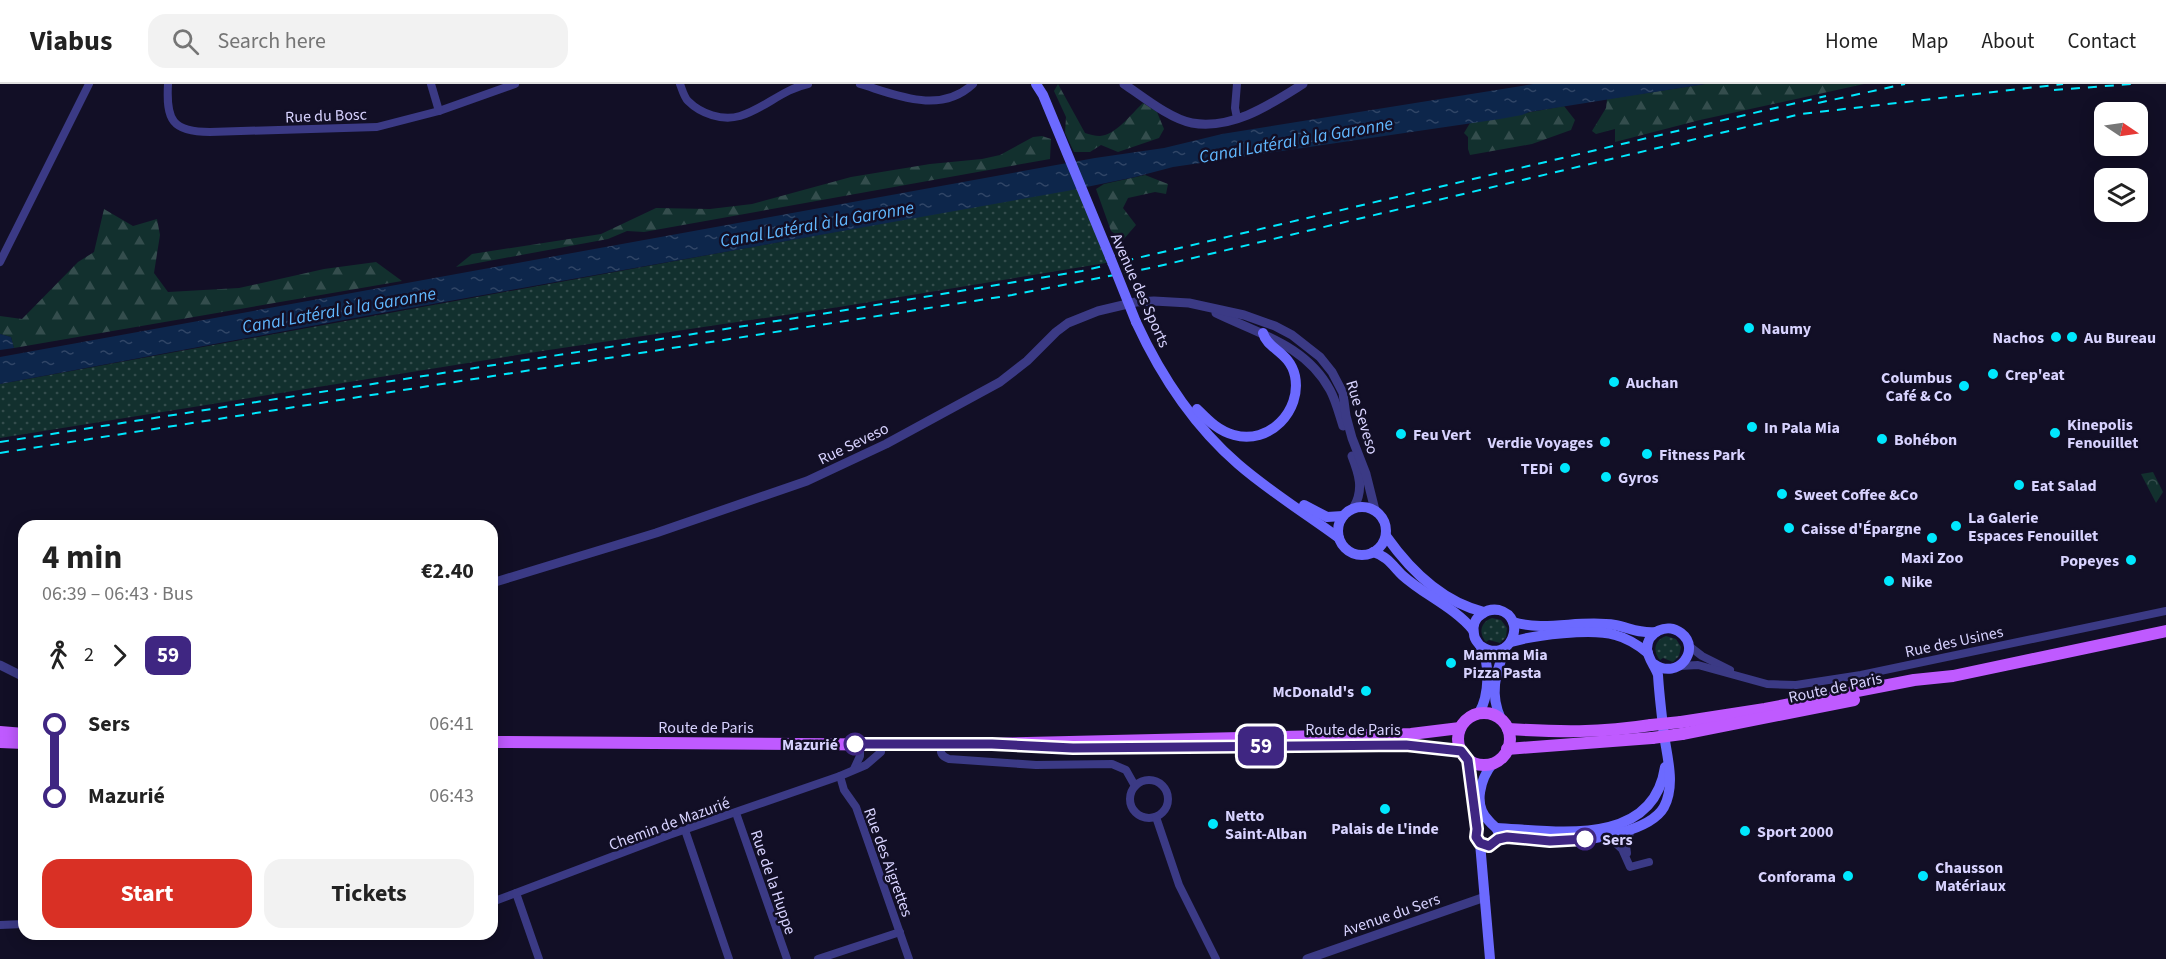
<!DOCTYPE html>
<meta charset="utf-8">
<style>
:root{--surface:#fff;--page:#f2f2f2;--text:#222;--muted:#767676;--line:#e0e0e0;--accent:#d93025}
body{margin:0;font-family:"Source Sans 3",sans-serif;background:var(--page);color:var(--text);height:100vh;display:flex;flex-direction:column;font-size:22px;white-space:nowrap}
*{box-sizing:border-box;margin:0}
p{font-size:20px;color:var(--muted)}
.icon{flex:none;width:33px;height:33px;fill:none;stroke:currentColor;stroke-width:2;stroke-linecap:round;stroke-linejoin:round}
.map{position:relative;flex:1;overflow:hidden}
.sheet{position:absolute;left:18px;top:436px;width:480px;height:420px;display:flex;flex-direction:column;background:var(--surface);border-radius:18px;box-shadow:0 3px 15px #0003}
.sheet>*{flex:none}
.badge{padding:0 12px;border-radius:9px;font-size:21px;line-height:39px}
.needle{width:39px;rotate:103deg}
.controls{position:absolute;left:2094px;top:18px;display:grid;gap:12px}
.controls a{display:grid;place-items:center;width:54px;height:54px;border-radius:12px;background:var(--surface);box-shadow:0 3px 15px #0003;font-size:30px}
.map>.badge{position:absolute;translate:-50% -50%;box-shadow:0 0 0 3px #fff}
.legs{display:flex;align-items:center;gap:9px;height:66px;padding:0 24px;font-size:20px}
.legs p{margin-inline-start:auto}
.headline{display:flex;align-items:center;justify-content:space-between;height:102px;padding:0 24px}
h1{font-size:33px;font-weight:700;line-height:45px}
.button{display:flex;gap:12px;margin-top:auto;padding:12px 24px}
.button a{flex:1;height:69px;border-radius:18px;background:var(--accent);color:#fff;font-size:24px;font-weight:700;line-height:69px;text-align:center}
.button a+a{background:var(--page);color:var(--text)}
ul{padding:0 24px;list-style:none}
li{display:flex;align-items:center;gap:21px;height:72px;font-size:22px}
li i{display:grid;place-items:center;width:9px;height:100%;margin:0 8px;background:currentColor}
li i::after{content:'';width:15px;height:15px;margin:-8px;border:4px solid;border-radius:50%;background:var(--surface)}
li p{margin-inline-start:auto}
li:first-child i{background:linear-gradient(#0000 50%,currentColor 0)}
li:last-child i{background:linear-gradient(currentColor 50%,#0000 0)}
header{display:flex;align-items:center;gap:36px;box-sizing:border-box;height:84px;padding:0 30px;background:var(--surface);border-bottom:2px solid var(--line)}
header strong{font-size:28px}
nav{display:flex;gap:33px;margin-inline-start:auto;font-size:21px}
.search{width:420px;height:54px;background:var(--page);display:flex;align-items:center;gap:15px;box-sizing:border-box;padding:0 21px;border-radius:18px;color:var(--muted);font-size:22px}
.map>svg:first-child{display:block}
</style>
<header>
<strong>Viabus</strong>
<div class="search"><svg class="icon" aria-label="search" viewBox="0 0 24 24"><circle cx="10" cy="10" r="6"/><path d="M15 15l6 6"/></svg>Search here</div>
<nav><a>Home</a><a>Map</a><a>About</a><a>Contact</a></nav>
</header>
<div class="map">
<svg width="2166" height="875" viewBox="0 0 2166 875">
<defs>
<pattern id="grass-dots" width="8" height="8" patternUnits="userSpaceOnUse" patternTransform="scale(1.5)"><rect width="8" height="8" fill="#12302e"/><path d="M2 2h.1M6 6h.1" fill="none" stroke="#344d4d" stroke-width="1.8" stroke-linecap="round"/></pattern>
<pattern id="forest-firs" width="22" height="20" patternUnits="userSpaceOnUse" patternTransform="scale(1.5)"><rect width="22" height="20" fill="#12302e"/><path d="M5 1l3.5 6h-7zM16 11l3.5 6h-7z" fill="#344d4d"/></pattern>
<pattern id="park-crowns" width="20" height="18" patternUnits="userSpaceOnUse" patternTransform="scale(1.5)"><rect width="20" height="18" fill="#12302e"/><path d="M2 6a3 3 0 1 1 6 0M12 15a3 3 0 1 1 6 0" fill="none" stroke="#344d4d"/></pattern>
<pattern id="water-ripples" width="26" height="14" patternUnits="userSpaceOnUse" patternTransform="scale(1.5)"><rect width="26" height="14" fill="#0d264b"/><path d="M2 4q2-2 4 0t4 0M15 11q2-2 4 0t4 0" fill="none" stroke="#304566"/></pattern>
</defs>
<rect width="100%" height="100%" fill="#120f26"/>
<g fill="url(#grass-dots)">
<polygon points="1081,103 1112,178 839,223 542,267 0,354 0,300"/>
<path d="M1492 534 1501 536 1507 544 1506 553 1500 559 1489 556 1486 558C1478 548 1481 538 1492 534Z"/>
<path d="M1666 552 1676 555 1681 563 1679 572 1673 578 1663 574 1660 576C1652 566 1655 556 1666 552Z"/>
</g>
<g fill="url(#forest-firs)">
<path d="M1058 0 1085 49C1089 50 1095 52 1100 52 1116 51 1131 30 1143 19L1157 28 1164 45 1159 54 1118 68 1101 61 1090 68H1074L1065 49 1066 33 1054 7Z"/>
<polygon points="1705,0 1864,0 1700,36 1615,58 1615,45 1596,50 1592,47 1606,24 1607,15"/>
<polygon points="1564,22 1575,36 1571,46 1532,60 1470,71 1468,65 1468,53 1464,49 1470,39"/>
<polygon points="1042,52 1051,55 1050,75 644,148 627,147 608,155 456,183 472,170 601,150 656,124 710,125 752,120 851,93 930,80 982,75 1000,71 1033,53"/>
<polygon points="1145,91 1168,100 1166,110 1155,108 1128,114 1123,124 1136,141 1123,156 1111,147 1096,105 1104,100"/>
<polygon points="104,125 133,142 157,135 160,151 154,189 168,208 239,204 324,185 376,178 402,197 14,264 11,253 0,250 0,232 22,235 78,178 94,168"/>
</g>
<polygon fill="url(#park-crowns)" points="2153,388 2163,408 2156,419 2141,390"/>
<g fill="url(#water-ripples)">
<polygon points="1533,0 1705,0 1529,28 1522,31 1500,35 1173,83 1135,93 1067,107 365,232 0,300 0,273 1095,74 1164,64 1222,50"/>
<polygon points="0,250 11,253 14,264 0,266"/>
</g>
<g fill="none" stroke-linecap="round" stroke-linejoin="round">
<g stroke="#3b3a85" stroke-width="8">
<path d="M168 0C166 36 172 48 210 48L377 43 439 27 515 0"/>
<polyline points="431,0 439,27"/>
<path d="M680 0C682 5 684 13 688 17 701 30 722 37 740 32 764 25 783 5 808 0"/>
<path d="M860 0C897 11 940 31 973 0"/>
<polyline points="1237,0 1235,24 1237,34"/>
<polyline points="0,178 89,0"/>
<polyline points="1689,562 1702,572 1730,586"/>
<polyline points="1680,582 1698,581 1767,600 1796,601 1861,591 2166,527"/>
<path d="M941 661C940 669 941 672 949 675L1036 681 1112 680 1126 686 1135 702"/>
<polyline points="854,685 860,672 860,660"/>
<polyline points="840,692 844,706 856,723 909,875"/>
<circle cx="1149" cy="715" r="19"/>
<polyline points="736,729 787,875"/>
<polyline points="1156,733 1179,801 1216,875"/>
<polyline points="685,746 729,875"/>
<polyline points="1607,751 1622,765 1630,783 1649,778"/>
<polyline points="1627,769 1626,762 1631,745"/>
<polyline points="516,809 539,875"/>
<polyline points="492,818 669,751 840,692 866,681 881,668 881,660"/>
<polyline points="0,841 24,840"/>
<polyline points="818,875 900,848"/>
</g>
<g stroke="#3b3a85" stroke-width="9">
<path d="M1124 0C1142 12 1170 35 1192 39 1233 46 1271 20 1303 0"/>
<path d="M1216 229C1259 250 1306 261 1330 306 1336 317 1339 330 1343 342"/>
<path d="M1352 372C1359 390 1364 405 1354 423"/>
<polyline points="492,499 656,449 807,397 886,360 1000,298 1027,277 1056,248 1068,239 1098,227 1136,218 1154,217 1189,219 1244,231 1275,242 1292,251 1320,273 1332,288 1343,309 1346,332 1352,354 1366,390 1375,426"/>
<polyline points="0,581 24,593"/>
<polyline points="1307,875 1485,813"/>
</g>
<g stroke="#6c6aff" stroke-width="10">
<polyline points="1036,0 1043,11 1110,173"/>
<path d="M1136 238C1160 290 1194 342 1238 380 1269 407 1305 429 1339 454"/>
<path d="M1197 325C1208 336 1218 347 1234 351 1269 361 1302 327 1295 292 1290 268 1267 265 1263 249"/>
<polyline points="1304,421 1327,433 1343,432"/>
<circle cx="1362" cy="447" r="24"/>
<path d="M1386 452C1410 486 1442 518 1484 528"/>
<path d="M1373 468C1387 472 1393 482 1402 491 1424 511 1454 523 1473 546"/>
<path d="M1513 538C1546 548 1581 535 1615 541 1630 544 1641 550 1656 548"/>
<path d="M1511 558C1534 551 1592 544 1615 551 1627 554 1638 561 1648 569"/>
<path d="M1479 629C1489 612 1491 579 1480 562 1478 558 1474 556 1474 550 1472 542 1475 534 1482 530 1487 526 1493 525 1499 526 1529 534 1510 582 1481 562"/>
<path d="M1501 635C1489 609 1496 590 1505 564"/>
<polyline points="1468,676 1477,745 1476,753 1480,759 1490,875"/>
<path d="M1497 744C1556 747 1653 764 1665 683"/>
<path d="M1498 755C1511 752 1521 755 1534 757 1544 758 1556 758 1566 757 1592 756 1650 748 1664 723 1677 698 1665 668 1663 642 1661 625 1659 608 1658 591 1655 582 1648 575 1647 565 1647 548 1667 538 1681 549 1702 565 1678 597 1654 580"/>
<path d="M1480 759 1484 761 1493 760 1499 752C1498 743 1494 743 1489 737 1472 721 1481 694 1493 679"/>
</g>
<g stroke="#bf5aff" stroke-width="12">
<circle cx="1484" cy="655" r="26"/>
<polyline points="1681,638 1765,625 1914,596 1953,592 2166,547"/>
<path d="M1508 645C1558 648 1601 649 1651 641"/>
<polyline points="0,648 24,650"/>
<polyline points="1682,650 1854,616"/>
<polyline points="0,658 24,659"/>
<polyline points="492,658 941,661 1411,650 1460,644"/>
<polyline points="1146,663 1406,661 1461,667"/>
<polyline points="1507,665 1652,654"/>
</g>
<g stroke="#00e8fe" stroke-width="2" stroke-dasharray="9 8" stroke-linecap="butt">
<polyline points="2054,6 2132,0"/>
<polyline points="1818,19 1905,0"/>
<polyline points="0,358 815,231 1082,187 1826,12"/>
<polyline points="0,369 1012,211 1155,183 1801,30 2063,0"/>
</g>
<polyline stroke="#6c6aff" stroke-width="10" points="1110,173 1136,238"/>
<g stroke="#bf5aff" stroke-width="12">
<polyline points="1651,641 1681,638"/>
<polyline points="1652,654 1682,650"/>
</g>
</g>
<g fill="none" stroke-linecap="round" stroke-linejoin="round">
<defs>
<polyline id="line-1" points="855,660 992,660 1073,664 1406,661 1461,667 1468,676 1477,745 1476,753 1480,759 1489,762 1498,755 1507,753 1550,757 1585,755"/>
</defs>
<use href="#line-1" stroke="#fff" stroke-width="14"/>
<use href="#line-1" stroke="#3f2682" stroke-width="9"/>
</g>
<g fill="#00e8fe" stroke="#120f26" stroke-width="2">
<circle cx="1749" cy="244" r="6"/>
<circle cx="2056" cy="253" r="6"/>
<circle cx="2072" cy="253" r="6"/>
<circle cx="1993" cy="290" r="6"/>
<circle cx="1614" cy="298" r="6"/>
<circle cx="1964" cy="302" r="6"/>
<circle cx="1752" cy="343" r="6"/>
<circle cx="2055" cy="349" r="6"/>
<circle cx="1401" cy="350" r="6"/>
<circle cx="1882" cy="355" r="6"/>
<circle cx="1605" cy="358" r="6"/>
<circle cx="1647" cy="370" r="6"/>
<circle cx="1565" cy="384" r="6"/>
<circle cx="1606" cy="393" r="6"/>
<circle cx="2019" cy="401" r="6"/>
<circle cx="1782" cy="410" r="6"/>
<circle cx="1956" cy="442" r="6"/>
<circle cx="1789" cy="444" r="6"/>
<circle cx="1932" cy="454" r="6"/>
<circle cx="2131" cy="476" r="6"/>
<circle cx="1889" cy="497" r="6"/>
<circle cx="1451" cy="579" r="6"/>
<circle cx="1366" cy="607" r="6"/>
<circle cx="1385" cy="725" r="6"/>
<circle cx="1213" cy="740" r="6"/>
<circle cx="1745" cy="747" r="6"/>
<circle cx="1848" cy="792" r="6"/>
<circle cx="1923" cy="792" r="6"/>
</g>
<g fill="#fff" stroke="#3f2682" stroke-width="3">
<circle cx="855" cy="660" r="10"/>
<circle cx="1585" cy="755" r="10"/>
</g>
<g text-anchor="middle" stroke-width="5" stroke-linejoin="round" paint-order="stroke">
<g font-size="16" fill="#d8d3ff" stroke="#120f26">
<text transform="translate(326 31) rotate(-2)" y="6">Rue du Bosc</text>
<text transform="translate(1141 206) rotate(66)" y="6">Avenue des Sports</text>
<text transform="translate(1363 333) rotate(73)" y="6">Rue Seveso</text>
<text transform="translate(853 359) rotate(-26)" y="6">Rue Seveso</text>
<text transform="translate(1954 557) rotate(-12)" y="6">Rue des Usines</text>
<text transform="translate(1835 603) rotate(-12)" y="6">Route de Paris</text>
<text x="706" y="649">Route de Paris</text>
<text x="1353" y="651">Route de Paris</text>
<text transform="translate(669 739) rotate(-20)" y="6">Chemin de Mazurié</text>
<text transform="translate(889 778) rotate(70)" y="6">Rue des Aigrettes</text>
<text transform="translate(774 798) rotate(71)" y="6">Rue de la Huppe</text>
<text transform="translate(1391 830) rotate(-19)" y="6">Avenue du Sers</text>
</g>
<g font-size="16" font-weight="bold" fill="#d8d3ff" stroke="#120f26" text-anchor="start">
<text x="1761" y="250">Naumy</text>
<text x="2044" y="259" text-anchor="end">Nachos</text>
<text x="2084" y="259">Au Bureau</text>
<text x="2005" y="296">Crep'eat</text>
<text x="1952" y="299" text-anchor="end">Columbus<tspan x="1952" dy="18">Café &amp; Co</tspan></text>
<text x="1626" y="304">Auchan</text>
<text x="2067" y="346">Kinepolis<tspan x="2067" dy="18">Fenouillet</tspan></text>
<text x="1764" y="349">In Pala Mia</text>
<text x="1413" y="356">Feu Vert</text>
<text x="1894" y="361">Bohébon</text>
<text x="1593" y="364" text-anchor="end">Verdie Voyages</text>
<text x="1659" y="376">Fitness Park</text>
<text x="1553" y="390" text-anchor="end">TEDi</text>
<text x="1618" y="399">Gyros</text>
<text x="2031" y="407">Eat Salad</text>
<text x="1794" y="416">Sweet Coffee &amp;Co</text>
<text x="1968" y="439">La Galerie<tspan x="1968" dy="18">Espaces Fenouillet</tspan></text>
<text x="1801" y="450">Caisse d'Épargne</text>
<text x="1932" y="479" text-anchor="middle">Maxi Zoo</text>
<text x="2119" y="482" text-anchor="end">Popeyes</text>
<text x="1901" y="503">Nike</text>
<text x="1463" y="576">Mamma Mia<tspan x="1463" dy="18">Pizza Pasta</tspan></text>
<text x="1354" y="613" text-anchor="end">McDonald's</text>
<text x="1225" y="737">Netto<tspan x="1225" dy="18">Saint-Alban</tspan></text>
<text x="1385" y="750" text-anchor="middle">Palais de L'inde</text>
<text x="1757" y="753">Sport 2000</text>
<text x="1935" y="789">Chausson<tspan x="1935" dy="18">Matériaux</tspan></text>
<text x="1836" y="798" text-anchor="end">Conforama</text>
</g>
<g font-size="16" font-weight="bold" fill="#d8d3ff" stroke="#120f26" text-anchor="end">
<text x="838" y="666">Mazurié</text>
<text x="1602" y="761" text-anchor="start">Sers</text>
</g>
<g font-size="18" font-style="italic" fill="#61b8ff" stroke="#120f26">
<text transform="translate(1296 56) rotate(-10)" y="6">Canal Latéral à la Garonne</text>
<text transform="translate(817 140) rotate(-10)" y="6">Canal Latéral à la Garonne</text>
<text transform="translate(339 226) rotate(-10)" y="6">Canal Latéral à la Garonne</text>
</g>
</g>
</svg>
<div class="controls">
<a><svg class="needle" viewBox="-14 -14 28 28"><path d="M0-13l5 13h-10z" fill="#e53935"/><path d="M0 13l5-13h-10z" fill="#767676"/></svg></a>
<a><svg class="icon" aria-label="layers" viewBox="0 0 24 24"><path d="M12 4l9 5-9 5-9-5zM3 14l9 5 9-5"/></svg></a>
</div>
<b class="badge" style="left:1261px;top:662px;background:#3f2682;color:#fff">59</b>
<section class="sheet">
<div class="headline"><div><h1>4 min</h1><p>06:39 – 06:43 · Bus</p></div><b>€2.40</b></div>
<div class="legs"><svg class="icon" aria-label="walk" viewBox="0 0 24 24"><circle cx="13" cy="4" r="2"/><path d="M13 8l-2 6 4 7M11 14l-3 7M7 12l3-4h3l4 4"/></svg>2<svg class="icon" aria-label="forward" viewBox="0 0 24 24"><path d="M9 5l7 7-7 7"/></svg><b class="badge" style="background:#3f2682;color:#fff">59</b></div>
<ul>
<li><i style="color:#3f2682"></i><b>Sers</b><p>06:41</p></li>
<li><i style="color:#3f2682"></i><b>Mazurié</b><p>06:43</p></li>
</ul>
<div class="button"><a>Start</a><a>Tickets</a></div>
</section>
</div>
